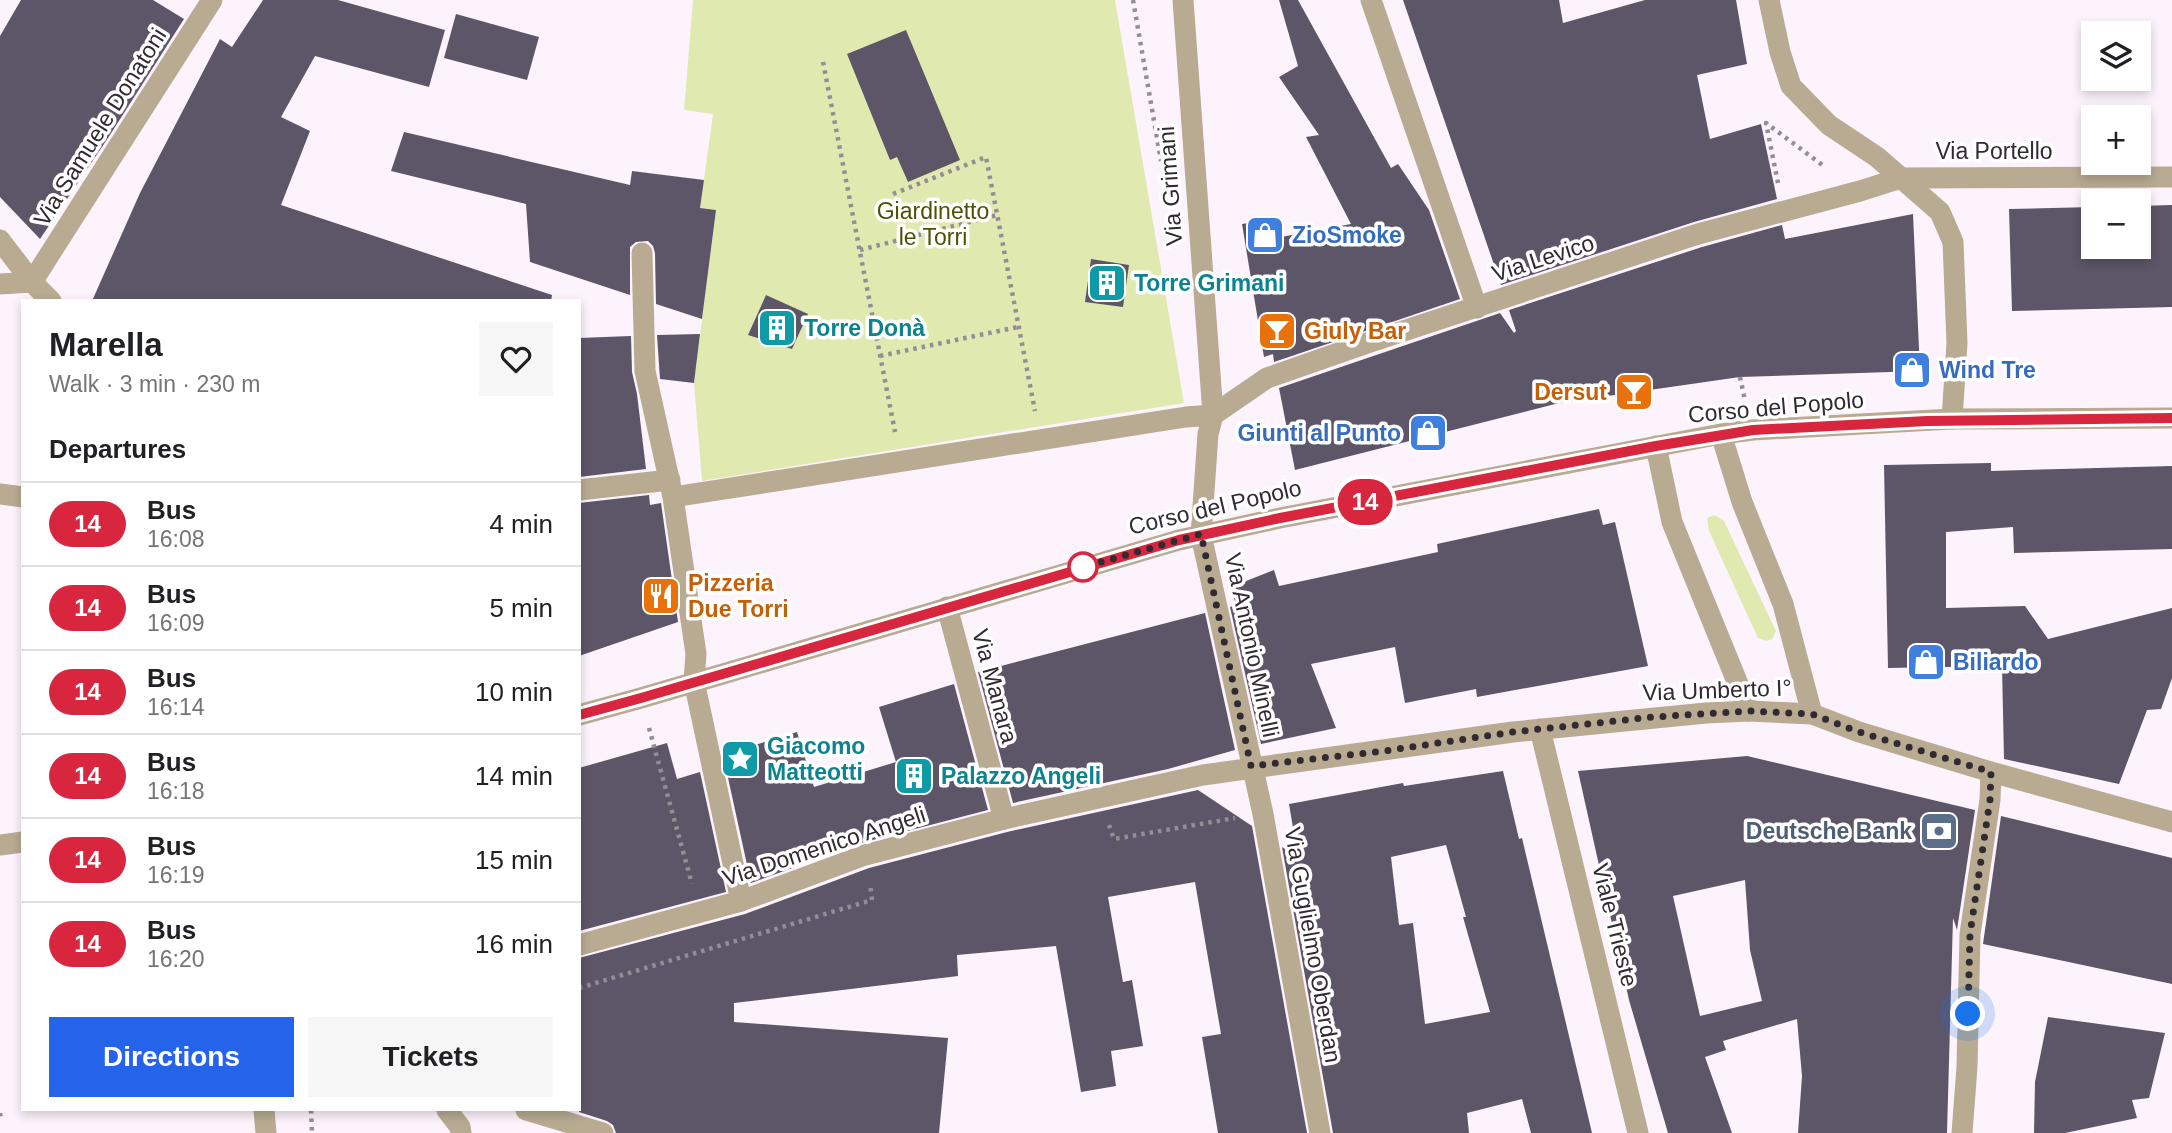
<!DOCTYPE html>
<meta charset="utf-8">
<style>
:root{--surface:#fff;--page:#f6f6f6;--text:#202124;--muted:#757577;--line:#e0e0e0;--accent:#2563eb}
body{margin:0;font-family:Helvetica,sans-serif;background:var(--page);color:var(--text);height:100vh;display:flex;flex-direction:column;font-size:26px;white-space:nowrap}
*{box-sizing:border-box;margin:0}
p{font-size:23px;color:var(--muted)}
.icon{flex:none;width:38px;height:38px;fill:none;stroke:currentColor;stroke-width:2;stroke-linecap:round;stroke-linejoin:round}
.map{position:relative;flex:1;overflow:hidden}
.side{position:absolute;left:21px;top:299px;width:560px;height:812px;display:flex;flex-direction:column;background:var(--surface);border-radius:0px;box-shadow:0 4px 10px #0003}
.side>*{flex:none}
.badge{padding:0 14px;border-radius:23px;font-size:24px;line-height:46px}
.controls{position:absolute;left:2081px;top:21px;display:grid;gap:14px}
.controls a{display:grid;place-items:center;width:70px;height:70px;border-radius:0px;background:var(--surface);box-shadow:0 4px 10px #0003;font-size:35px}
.you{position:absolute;width:35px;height:35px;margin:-18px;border:5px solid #fff;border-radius:50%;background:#1a73e8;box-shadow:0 0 0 10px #1a73e833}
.map>.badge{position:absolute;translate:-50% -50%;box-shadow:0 0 0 4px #fff}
h2{padding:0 28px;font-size:26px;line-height:63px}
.round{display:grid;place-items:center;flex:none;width:74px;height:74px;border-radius:0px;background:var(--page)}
.summary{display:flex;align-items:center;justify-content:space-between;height:119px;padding:0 28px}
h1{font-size:33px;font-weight:800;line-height:52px}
.button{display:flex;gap:14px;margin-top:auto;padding:14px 28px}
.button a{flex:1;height:80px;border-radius:0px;background:var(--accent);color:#fff;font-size:28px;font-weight:800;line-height:80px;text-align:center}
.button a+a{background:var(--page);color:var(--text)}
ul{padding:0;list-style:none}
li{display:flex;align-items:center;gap:21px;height:84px;padding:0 28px;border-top:2px solid var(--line)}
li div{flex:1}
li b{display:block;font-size:26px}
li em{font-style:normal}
li .badge{min-width:77px;font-weight:700;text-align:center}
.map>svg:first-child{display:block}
</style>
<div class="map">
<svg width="2172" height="1133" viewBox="0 0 2172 1133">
<rect width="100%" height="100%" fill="#fdf3fd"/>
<g fill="#e0eab0">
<polygon points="693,0 1115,0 1184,403 702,481 694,383 716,210 700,208 713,114 684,110"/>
<polygon points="1715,515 1724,521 1776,631 1772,639 1766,641 1758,638 1709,531 1707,518"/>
</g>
<g fill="#5d5668" fill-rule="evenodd">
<polygon points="21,0 153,0 184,19 108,138 40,239 0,197 0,36"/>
<polygon points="263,0 338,0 445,30 429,87 315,56 281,117 310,131 281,205 552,295 551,301 92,301 140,193 220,39 232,47"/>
<polygon points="1279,0 1298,0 1391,168 1398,164 1429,210 1460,299 1274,362 1273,354 1264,357 1242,224 1278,218 1281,237 1351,224 1306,137 1319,135 1279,77 1298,66"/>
<polygon points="1403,0 1559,0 1563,23 1645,0 1736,0 1747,64 1697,75 1710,139 1761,124 1777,199 1694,222 1501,285"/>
<polygon points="456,14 539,37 527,80 444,58"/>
<polygon points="906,30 960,160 908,182 897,157 890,160 847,54"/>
<polygon points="404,132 630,185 632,171 704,180 700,208 716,210 702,319 656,304 655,253 653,246 648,241 636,242 630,247 630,295 530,262 526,204 391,171"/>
<polygon points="2172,205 2172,307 2012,311 2009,209 2093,207 2093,247 2138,247 2138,206"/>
<polygon points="1913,214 1920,371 1740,377 1559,403 1295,470 1279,388 1500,313 1514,333 1516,331 1509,310 1702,247 1782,225 1785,239"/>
<polygon points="1091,259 1129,265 1123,307 1085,302"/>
<polygon points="766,295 808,314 792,349 748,335"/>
<polygon points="700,334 694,383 660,379 657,335"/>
<polygon points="631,336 632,372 637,394 646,469 579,477 579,338"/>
<polygon points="1991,463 1991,471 2172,466 2172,549 2014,553 2013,527 1946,532 1946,608 2025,606 2048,639 2172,608 2172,678 2161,709 2147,710 2119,784 2004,759 2002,666 1888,668 1884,465"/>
<polygon points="649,495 650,505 661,503 678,622 579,656 579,503"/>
<polygon points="1599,509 1603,525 1615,522 1648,666 1477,697 1476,689 1405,703 1395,647 1311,664 1336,728 1261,744 1230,607 1236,605 1231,587 1274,570 1279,586 1438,552 1437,544"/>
<polygon points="1205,613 1235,750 1168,769 1013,803 978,672"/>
<polygon points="954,684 988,810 861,843 751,883 725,764 757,754 755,745 797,732 814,787 896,762 879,707"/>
<polygon points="667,743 677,779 700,772 726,892 579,931 579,768"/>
<path d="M1747 756 1975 810 1957 930 1953 918 1947 1133H1798L1802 1076 1797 1019 1723 1041 1726 1050 1705 1057 1732 1133H1668L1629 1000 1578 771ZM1745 880 1750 950 1762 1001 1700 1016 1673 896Z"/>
<path d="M1503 771 1519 839 1522 838 1592 1133H1531L1522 1099 1467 1113 1469 1133H1333L1282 847 1298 857 1289 804 1403 783 1404 786ZM1446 845 1466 917H1463L1490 1012 1425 1024 1413 923 1399 925 1391 857Z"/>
<polygon points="1198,790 1252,826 1307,1133 1218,1133 1202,1037 1221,1034 1195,882 1108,897 1123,982 1132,980 1143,1046 1111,1051 1116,1086 1081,1092 1056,946 957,955 958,976 734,1003 734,1022 948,1038 939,1133 616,1133 613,1125 607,1121 579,1112 579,958 745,914 869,868 1007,832"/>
<polygon points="2001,816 2172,858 2172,984 1983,944"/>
<polygon points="2048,1017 2165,1033 2149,1098 2132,1100 2137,1118 2065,1133 2034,1133 2035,1082"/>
</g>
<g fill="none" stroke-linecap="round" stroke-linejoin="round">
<g stroke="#958d95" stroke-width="4.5" stroke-dasharray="3.5 5" stroke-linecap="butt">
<polyline points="1133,0 1161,161"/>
<polyline points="823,62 895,432"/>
<polyline points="1778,183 1766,123 1825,167"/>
<polyline points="893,194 986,157 1035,411"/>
<polyline points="860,250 997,215"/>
<polyline points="880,356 1018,327"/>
<polyline points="1740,377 1745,400"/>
<polyline points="649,728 692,884"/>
<polyline points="1109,825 1114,839 1235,818"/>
<polyline points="579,988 872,900 870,884"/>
<polyline points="311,1110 312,1133"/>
<polyline points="0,1113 1,1119"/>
</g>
<g stroke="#b8ab92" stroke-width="21">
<polyline points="1183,0 1213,415 1208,434 1201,535 1263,814 1320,1133"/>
<polyline points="1371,0 1477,308"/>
<polyline points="1769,0 1780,52 1791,86 1829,125 1877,157 1940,212 1953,242 1957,343 1952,419"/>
<polyline points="0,240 32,282 51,301"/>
<polyline points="642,253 645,371 673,497 696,654 694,681 741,901"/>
<polyline points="0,284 32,282 212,0"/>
<polyline points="1213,415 1267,378 1370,342 1698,234 1860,191 1901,178 2172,177"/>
<polyline points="1721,434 1742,502 1783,604 1812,714"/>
<polyline points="1656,446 1672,522 1749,711"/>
<polyline points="579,490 670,480"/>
<polyline points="0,494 23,497"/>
<polyline points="673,497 1186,417 1213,415"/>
<polyline points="947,607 1004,819"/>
<polyline points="579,715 641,698 1179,540 1280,518 1721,434 1753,430 1952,419 2172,418"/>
<polyline points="1540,729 1638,1133"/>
<polyline points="0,845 23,842"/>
<polyline points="579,945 741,901 865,855 1004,819 1203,775 1513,732 1706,713 1749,711 1812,714 1859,732 1991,772 2172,822"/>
<polyline points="264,1110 266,1133"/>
<polyline points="447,1110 460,1127 461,1133"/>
<polyline points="526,1110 603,1133"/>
<polyline points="1962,1133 1967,1067 1970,934 1990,800 1991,772"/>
</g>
</g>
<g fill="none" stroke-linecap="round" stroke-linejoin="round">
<defs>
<polyline id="line" points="579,715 641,698 1179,540 1280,518 1656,446 1753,430 1927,421 2172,418"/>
</defs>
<use href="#line" stroke="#fff" stroke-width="16"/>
<use href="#line" stroke="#d7263d" stroke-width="10"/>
<polyline stroke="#312a31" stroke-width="7" stroke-dasharray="0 12.6" points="1083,567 1080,568 1201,534 1251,766 1384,751 1513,732 1653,717 1749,711 1812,714 1859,732 1991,772 1990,800 1970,934 1968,1014"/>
</g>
<defs>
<symbol id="shop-square" viewBox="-11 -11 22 22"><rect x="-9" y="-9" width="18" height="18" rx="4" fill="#3f7fe0" stroke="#fff"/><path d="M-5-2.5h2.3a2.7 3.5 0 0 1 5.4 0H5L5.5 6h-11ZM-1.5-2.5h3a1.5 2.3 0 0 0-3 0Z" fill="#fff"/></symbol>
<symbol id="building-square" viewBox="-11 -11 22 22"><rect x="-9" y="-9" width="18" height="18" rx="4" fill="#0f9aa8" stroke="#fff"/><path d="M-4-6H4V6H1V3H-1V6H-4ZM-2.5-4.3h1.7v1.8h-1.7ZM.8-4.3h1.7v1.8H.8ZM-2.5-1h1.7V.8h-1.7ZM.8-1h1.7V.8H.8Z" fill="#fff"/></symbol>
<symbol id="bar-square" viewBox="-11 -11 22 22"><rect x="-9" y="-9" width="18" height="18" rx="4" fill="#e8710a" stroke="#fff"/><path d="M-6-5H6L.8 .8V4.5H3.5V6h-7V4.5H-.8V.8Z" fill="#fff"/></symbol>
<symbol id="restaurant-square" viewBox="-11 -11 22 22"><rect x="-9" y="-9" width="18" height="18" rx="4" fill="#e8710a" stroke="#fff"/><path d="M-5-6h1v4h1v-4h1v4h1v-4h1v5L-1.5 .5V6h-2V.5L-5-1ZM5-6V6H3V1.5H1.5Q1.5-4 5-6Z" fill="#fff"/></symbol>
<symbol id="sight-square" viewBox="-11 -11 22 22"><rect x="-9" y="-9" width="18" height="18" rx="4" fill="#0f9aa8" stroke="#fff"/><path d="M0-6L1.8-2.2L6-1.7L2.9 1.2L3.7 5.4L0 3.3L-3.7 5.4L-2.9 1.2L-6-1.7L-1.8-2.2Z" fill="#fff"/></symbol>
<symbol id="bank-square" viewBox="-11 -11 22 22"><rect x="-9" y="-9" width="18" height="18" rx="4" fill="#5c6f8a" stroke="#fff"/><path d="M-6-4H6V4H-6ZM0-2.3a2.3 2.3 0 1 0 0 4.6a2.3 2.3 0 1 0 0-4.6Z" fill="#fff"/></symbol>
</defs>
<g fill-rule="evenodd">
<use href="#shop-square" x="1243" y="213" width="44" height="44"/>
<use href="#building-square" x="1085" y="261" width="44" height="44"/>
<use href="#building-square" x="755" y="306" width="44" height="44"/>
<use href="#bar-square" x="1255" y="309" width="44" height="44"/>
<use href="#shop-square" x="1890" y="348" width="44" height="44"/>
<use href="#bar-square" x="1612" y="370" width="44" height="44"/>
<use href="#shop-square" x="1406" y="411" width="44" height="44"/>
<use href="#restaurant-square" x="639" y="574" width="44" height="44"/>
<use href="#shop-square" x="1904" y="640" width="44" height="44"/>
<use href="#sight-square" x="718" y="737" width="44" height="44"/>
<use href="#building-square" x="892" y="754" width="44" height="44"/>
<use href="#bank-square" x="1917" y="809" width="44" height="44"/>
</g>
<circle fill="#fff" stroke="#d7263d" stroke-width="3.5" cx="1083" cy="567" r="14"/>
<g text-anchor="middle" stroke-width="7" stroke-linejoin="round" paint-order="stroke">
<g font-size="23" fill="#312a31" stroke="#fff">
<text transform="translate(100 127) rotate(-58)" y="8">Via Samuele Donatoni</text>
<text x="1994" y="159">Via Portello</text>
<text transform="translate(1170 186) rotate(-94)" y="8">Via Grimani</text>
<text transform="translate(1543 258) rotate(-18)" y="8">Via Levico</text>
<text transform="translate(1776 407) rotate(-5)" y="8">Corso del Popolo</text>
<text transform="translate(1215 507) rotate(-13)" y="8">Corso del Popolo</text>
<text transform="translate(1252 645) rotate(78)" y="8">Via Antonio Minelli</text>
<text transform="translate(995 686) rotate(75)" y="8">Via Manara</text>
<text transform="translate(1717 690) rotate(-2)" y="8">Via Umberto I°</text>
<text transform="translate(824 846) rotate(-18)" y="8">Via Domenico Angeli</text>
<text transform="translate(1615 925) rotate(76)" y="8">Viale Trieste</text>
<text transform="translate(1313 945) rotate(80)" y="8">Via Guglielmo Oberdan</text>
</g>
<g font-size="23" fill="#4b5204" stroke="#fff">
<text x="933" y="219">Giardinetto<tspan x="933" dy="26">le Torri</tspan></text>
</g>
<g font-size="23" font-weight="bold" fill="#366cbe" stroke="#fff" text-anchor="start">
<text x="1292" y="243">ZioSmoke</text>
<text x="1939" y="378">Wind Tre</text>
<text x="1401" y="441" text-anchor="end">Giunti al Punto</text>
<text x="1953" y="670">Biliardo</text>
</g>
<g font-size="23" font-weight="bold" fill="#0d838f" stroke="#fff" text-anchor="start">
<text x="1134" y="291">Torre Grimani</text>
<text x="804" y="336">Torre Donà</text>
<text x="767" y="754">Giacomo<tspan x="767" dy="26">Matteotti</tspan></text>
<text x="941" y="784">Palazzo Angeli</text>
</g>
<g font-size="23" font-weight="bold" fill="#c56008" stroke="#fff" text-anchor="start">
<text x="1304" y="339">Giuly Bar</text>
<text x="1607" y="400" text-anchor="end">Dersut</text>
<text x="688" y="591">Pizzeria<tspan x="688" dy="26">Due Torri</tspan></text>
</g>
<g font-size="23" font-weight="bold" fill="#4e5e75" stroke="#fff" text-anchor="end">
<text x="1912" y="839">Deutsche Bank</text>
</g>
</g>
</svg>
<div class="controls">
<a><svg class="icon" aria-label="layers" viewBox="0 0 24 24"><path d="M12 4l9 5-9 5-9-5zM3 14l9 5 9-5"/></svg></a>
<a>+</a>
<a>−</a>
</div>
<div class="you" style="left:1968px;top:1014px"></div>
<b class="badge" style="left:1365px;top:502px;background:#d7263d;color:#fff">14</b>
<section class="side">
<div class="summary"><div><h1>Marella</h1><p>Walk · 3 min · 230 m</p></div><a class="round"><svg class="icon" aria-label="heart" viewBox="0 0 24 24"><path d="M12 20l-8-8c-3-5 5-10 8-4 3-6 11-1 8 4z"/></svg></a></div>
<h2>Departures</h2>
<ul>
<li><span class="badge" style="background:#d7263d;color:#fff">14</span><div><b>Bus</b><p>16:08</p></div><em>4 min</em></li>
<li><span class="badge" style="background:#d7263d;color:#fff">14</span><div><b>Bus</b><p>16:09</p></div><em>5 min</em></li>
<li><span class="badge" style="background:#d7263d;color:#fff">14</span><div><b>Bus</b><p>16:14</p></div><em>10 min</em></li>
<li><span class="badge" style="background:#d7263d;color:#fff">14</span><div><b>Bus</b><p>16:18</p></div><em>14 min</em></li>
<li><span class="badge" style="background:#d7263d;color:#fff">14</span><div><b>Bus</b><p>16:19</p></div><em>15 min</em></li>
<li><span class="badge" style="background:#d7263d;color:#fff">14</span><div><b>Bus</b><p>16:20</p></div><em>16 min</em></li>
</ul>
<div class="button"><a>Directions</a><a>Tickets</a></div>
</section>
</div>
